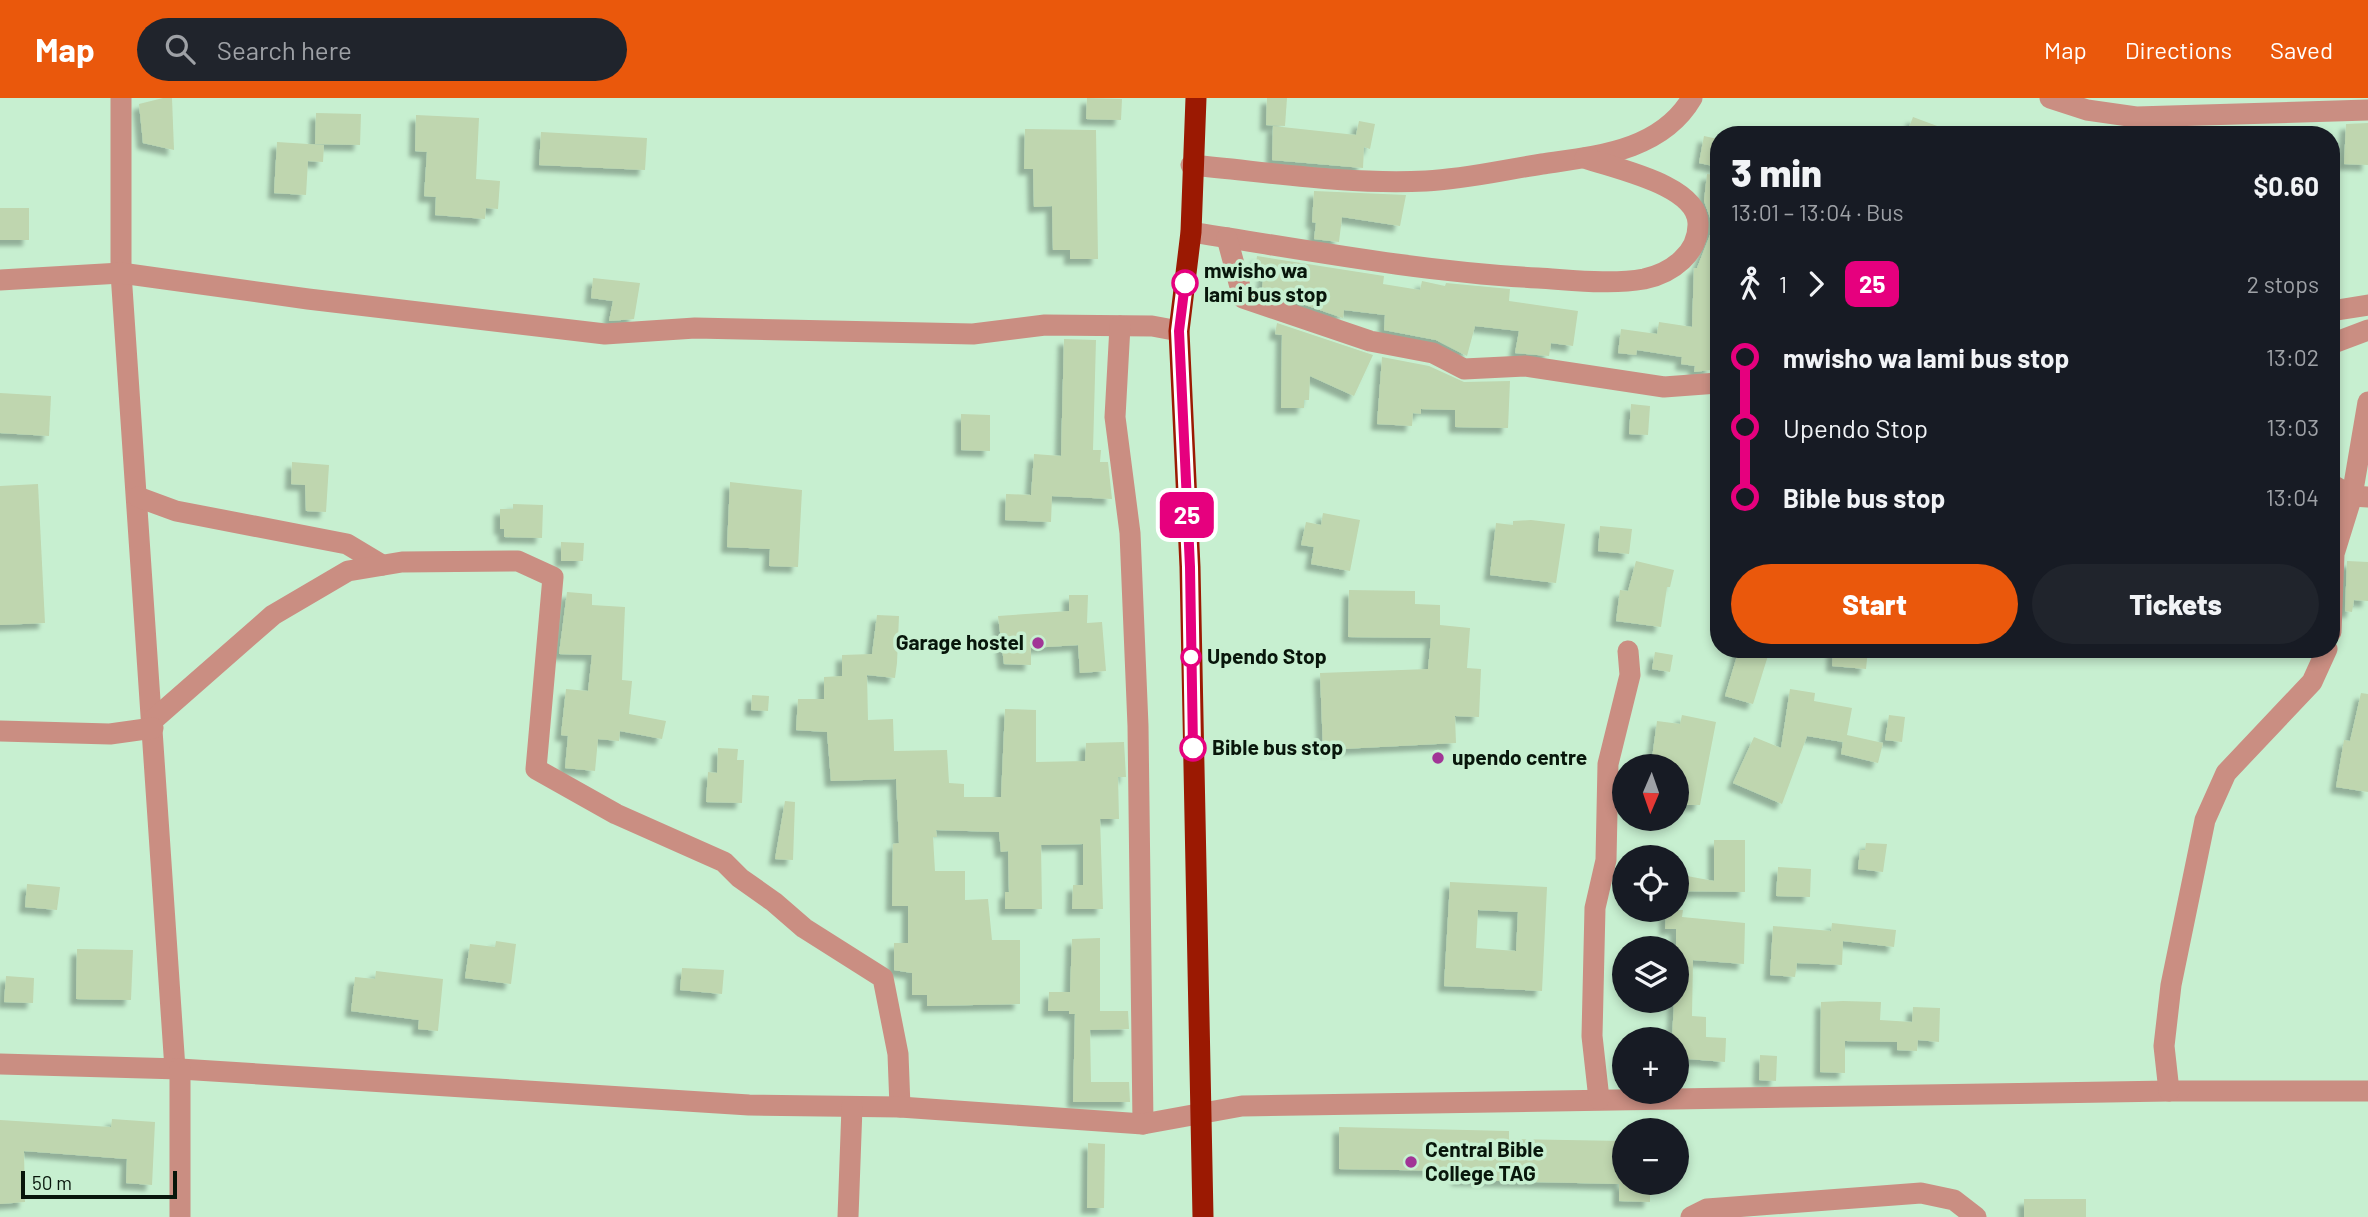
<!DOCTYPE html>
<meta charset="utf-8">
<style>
:root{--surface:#171b24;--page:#20242c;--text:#f1f3f6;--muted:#9ea1a6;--accent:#ea580c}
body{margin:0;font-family:Barlow,sans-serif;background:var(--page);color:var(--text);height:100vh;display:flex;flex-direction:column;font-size:26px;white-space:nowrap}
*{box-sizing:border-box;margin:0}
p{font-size:23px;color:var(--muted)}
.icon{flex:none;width:38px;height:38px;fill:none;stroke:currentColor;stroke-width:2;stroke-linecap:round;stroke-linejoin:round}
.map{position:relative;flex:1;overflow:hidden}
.side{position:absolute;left:1710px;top:28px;width:630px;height:532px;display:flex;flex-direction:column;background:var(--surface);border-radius:28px;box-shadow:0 4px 10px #0003}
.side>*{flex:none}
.badge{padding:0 14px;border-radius:10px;font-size:24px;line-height:46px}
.needle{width:46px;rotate:182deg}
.fabs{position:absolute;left:1612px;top:656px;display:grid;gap:14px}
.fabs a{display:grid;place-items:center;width:77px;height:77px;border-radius:50%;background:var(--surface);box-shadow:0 4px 10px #0003;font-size:35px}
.scale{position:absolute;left:21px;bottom:18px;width:156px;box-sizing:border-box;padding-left:7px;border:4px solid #08160b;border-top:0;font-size:19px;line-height:24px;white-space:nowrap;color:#08160b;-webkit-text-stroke:5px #c7efd0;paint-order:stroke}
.map>.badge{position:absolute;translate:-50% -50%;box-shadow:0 0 0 4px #fff}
.legs{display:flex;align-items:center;gap:10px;height:77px;padding:0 21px;font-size:23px}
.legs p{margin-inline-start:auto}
.overview{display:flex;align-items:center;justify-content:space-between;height:119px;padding:0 21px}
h1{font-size:38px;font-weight:800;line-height:52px}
.action{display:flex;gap:14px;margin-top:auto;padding:14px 21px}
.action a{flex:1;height:80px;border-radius:42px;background:var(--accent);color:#fff;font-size:28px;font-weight:800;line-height:80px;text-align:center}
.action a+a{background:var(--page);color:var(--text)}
ul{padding:0 21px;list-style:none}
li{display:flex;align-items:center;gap:24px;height:70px;font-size:26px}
li i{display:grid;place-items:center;width:10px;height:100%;margin:0 9px;background:currentColor}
li i::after{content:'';width:18px;height:18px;margin:-9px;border:5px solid;border-radius:50%;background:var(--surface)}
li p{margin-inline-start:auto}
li:first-child i{background:linear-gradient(#0000 50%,currentColor 0)}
li:last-child i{background:linear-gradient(currentColor 50%,#0000 0)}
header{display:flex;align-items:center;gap:42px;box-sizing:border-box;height:98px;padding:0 35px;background:var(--accent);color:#fff}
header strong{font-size:33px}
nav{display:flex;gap:38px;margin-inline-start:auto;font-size:24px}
.search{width:490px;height:63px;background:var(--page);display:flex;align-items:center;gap:18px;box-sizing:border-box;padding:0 24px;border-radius:38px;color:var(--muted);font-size:26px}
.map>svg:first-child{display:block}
</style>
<header>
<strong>Map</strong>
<div class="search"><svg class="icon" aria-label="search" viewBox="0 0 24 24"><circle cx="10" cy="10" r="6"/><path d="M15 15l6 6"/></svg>Search here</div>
<nav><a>Map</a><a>Directions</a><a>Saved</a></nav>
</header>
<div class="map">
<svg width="2368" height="1119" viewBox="0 0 2368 1119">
<defs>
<filter id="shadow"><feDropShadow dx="-6" dy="6" stdDeviation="2" flood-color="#0004"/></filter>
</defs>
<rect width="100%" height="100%" fill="#c7efd0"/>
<g fill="#bfd6af" fill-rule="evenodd" filter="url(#shadow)">
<polygon points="163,0 172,0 174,52 143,45 139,6"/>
<polygon points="1087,0 1122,1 1121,22 1086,21"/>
<polygon points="1267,0 1287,0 1285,28 1266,27"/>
<polygon points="316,15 361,16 360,47 315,46"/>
<polygon points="416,17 479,20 476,81 500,83 498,111 486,110 485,121 435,117 436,99 424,98 427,54 415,53"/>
<polygon points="1913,19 1956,35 1956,37 1906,37"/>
<polygon points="1359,23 1375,26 1370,51 1364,49 1363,70 1272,62 1273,28 1356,37"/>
<polygon points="2368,25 2368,67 2344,66 2346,26"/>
<polygon points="1025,31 1096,32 1098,161 1070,161 1070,152 1053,152 1052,108 1034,109 1033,71 1024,71"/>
<polygon points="541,34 647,40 645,72 539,67"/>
<polygon points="1704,38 1718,41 1718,69 1699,65"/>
<polygon points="277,44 324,47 323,64 308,63 306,97 274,95"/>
<polygon points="1707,76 1718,77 1718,225 1714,225 1711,272 1694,274 1695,268 1681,266 1682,259 1637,252 1636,257 1618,255 1621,231 1657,236 1659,224 1692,229 1694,170 1697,170 1710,137 1711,122 1704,103"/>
<polygon points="1314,93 1406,97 1400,128 1342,119 1339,144 1314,141 1316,125 1312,124"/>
<rect x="0" y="110" width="29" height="32"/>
<polygon points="1257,158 1384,178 1383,186 1420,192 1422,183 1445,188 1446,185 1510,191 1509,203 1578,213 1573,248 1551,245 1549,258 1515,255 1519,233 1475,228 1467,258 1436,242 1384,232 1385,217 1344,212 1343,220 1282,199 1283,193 1262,190 1264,174 1255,173"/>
<polygon points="593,180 640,185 634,221 609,223 613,203 591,200"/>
<polygon points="1277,225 1373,257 1354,298 1310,278 1309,302 1304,302 1304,310 1281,310 1282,237 1275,236"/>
<polygon points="1064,241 1096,242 1093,352 1101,352 1100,364 1108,364 1112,401 1052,398 1051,424 1005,422 1006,396 1031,397 1034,356 1061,358"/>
<polygon points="1382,259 1429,268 1464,284 1510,283 1508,330 1455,329 1455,312 1421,311 1421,316 1413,315 1412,328 1377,326"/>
<polygon points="0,295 51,298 49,338 0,335"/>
<polygon points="1631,306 1650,308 1648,337 1629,336"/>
<polygon points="961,316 990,317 990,353 961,352"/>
<polygon points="292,364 329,367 326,414 306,413 305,387 291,386"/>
<polygon points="730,384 802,392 798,469 769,468 770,451 727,449"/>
<polygon points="38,386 45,525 0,527 0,388"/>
<polygon points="513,406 543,407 542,440 504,439 504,431 500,431 500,411 513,411"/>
<polygon points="1323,415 1360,422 1350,473 1311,466 1314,449 1301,447 1306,424 1321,427"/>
<polygon points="1531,422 1565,426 1556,485 1490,477 1496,425 1513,427 1513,423"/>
<polygon points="1600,428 1632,431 1629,456 1598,453"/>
<polygon points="561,444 584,445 583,463 561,463"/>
<polygon points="1636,463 1674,472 1670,489 1667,489 1661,529 1616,523 1620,492 1628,493"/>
<polygon points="2347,463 2368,464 2368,503 2354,502 2352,514 2345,513"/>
<polygon points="1349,492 1415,493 1415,506 1440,507 1440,527 1470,530 1467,570 1481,571 1479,619 1455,618 1456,645 1323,652 1320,575 1428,571 1431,540 1348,539"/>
<polygon points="567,494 592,496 592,507 625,509 622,582 632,583 629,616 666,623 662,641 620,633 619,643 598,641 595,673 565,670 568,638 561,637 566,591 588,593 592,557 559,556"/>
<polygon points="1069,497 1088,497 1087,525 1102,524 1106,573 1080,575 1078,547 1031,550 1031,567 1004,566 998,518 1069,513"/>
<polygon points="877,517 899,518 897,565 895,580 867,577 868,622 893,621 894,653 947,652 949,685 964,686 964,699 1001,699 1005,611 1036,612 1036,664 1085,663 1086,645 1124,644 1126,679 1118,679 1119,721 1100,721 1103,811 1072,811 1073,787 1083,787 1083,746 1041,747 1042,811 1005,811 1005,794 1009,794 1008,753 1001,754 999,734 936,732 937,739 933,739 935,773 965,773 965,802 988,801 992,842 1020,842 1020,906 927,908 927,897 912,897 912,875 894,872 894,845 908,845 908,808 892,808 893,746 899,745 896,681 831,683 827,634 796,632 798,601 824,601 824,579 842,578 842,557 872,556"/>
<polygon points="1739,551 1770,551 1753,606 1725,598"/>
<polygon points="1833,551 1868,551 1866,571 1832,568"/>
<polygon points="1655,554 1673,557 1670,574 1652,571"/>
<polygon points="1790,591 1815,595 1814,603 1852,610 1847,637 1883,645 1878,665 1841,656 1843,644 1807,638 1782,706 1733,685 1754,639 1781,650"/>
<polygon points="2361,595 2368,596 2368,694 2336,689 2344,642 2350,643"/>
<polygon points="752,597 769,598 768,613 751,612"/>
<polygon points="1682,617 1716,624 1700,707 1676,707 1676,668 1651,668 1657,623 1680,626"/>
<polygon points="1889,617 1905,619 1902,644 1885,642"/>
<polygon points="718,650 738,651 737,662 744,662 742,705 706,704 708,674 717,675"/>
<polygon points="785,703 795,704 793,762 775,761"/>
<polygon points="1714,742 1745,742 1745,794 1676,793 1676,776 1714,783"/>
<polygon points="1866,745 1887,746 1883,774 1858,771 1860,752 1865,752"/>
<polygon points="1778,769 1811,771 1810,799 1776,798"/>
<path d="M1450 784 1547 789 1542 893 1444 888ZM1478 812 1518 814 1516 853 1476 850Z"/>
<polygon points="27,786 60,789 57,812 25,809"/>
<polygon points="1666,812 1683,812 1682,819 1745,825 1744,866 1693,862 1692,918 1706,919 1706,939 1726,940 1725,964 1676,960 1676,942 1672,942 1674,903 1676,903 1676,831 1665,831"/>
<polygon points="1832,825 1896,832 1894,849 1843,843 1842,867 1797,865 1795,879 1770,877 1773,828 1831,833"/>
<polygon points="1100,840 1100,913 1128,913 1129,931 1090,932 1091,984 1129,984 1130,1004 1073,1004 1075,916 1069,916 1069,913 1048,913 1049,894 1070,894 1072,841"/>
<polygon points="496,843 516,846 511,886 465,880 470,846 495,849"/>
<polygon points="77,851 133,852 131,902 76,901"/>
<polygon points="682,870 724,872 722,896 680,892"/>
<polygon points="376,873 443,881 438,933 418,931 419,922 351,913 355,879 375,881"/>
<polygon points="6,878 34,880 33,905 4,904"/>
<polygon points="1843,903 1881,904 1880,922 1912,924 1913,909 1940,910 1939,944 1918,942 1917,953 1897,952 1897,944 1845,943 1845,975 1820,974 1821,904"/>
<polygon points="1760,957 1777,958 1776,983 1759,982"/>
<polygon points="112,1021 155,1024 152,1087 126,1085 127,1061 24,1053 25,1104 0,1106 0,1022 111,1029"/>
<polygon points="1339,1029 1509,1033 1509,1041 1624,1043 1624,1085 1650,1085 1650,1104 1619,1103 1619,1086 1457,1082 1457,1073 1339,1071"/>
<polygon points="1088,1045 1105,1046 1104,1110 1087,1110"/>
<rect x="2024" y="1101" width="62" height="18"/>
</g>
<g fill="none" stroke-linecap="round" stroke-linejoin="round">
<g stroke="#ca8e82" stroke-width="21">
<polyline points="121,0 121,175 175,971"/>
<polyline points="2050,0 2087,12 2136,19 2368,12"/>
<path d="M1191 67C1268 74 1348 87 1426 83 1465 81 1503 72 1542 66 1597 58 1661 53 1692 0"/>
<path d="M1191 134C1306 152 1422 174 1538 180 1572 182 1611 187 1644 181 1672 175 1699 155 1698 125 1697 87 1616 71 1585 60"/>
<polyline points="1227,140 1243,200 1370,243 1433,255 1464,271 1525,268 1664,289 1718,285"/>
<polyline points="0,182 121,175 308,201 605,236 695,230 973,236 1045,227 1152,228 1179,233"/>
<polyline points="2331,213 2368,207"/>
<polyline points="1120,228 1115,319 1130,435 1138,628 1143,1026"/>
<polyline points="2331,246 2368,232"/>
<polyline points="2331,386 2352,398 2368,399"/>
<polyline points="138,399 176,413 347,446 382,467"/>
<polyline points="2331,534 2334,456 2352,398 2368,304"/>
<polyline points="152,623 273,517 348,473 402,464 518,463 553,479 536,671 616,716 724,764 740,780 774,804 804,830 883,880 898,956 900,1009"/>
<polyline points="0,633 110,636 153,630"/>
<polyline points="0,966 180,971 749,1007 900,1009 1143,1026 1242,1008 2169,993 2368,993"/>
<polyline points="180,971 180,1119"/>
<polyline points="2169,993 2164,948 2171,887 2205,722 2226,675 2312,584 2327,551"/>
<polyline points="1599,1001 1592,938 1595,810 1606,762 1608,666 1630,577 1628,553"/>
<polyline points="848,1119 852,1009"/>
<polyline points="1691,1119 1707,1111 1921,1095 1954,1102 1976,1119"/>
</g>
<polyline stroke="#9b1902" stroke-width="21" points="1196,0 1191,134 1179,233 1190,469 1203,1119"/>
</g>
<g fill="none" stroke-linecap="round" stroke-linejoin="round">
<defs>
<polyline id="line-1" points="1185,185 1179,233 1190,469 1193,650"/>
</defs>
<use href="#line-1" stroke="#fff" stroke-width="16"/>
<use href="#line-1" stroke="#e6007e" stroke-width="10"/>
</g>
<g fill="#fff" stroke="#e6007e" stroke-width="3.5">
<circle cx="1185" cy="185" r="12"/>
<circle cx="1191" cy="559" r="9"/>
<circle cx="1193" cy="650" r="12"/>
</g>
<g fill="#a13596" stroke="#c7efd0" stroke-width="2.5">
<circle cx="1038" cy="545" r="7"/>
<circle cx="1438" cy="660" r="7"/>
<circle cx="1411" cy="1064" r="7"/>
</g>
<g text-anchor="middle" stroke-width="7" stroke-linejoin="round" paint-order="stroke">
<g font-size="21" font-weight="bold" fill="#08160b" stroke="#c7efd0" text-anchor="start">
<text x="1204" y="180">mwisho wa<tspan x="1204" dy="24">lami bus stop</tspan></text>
<text x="1207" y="566">Upendo Stop</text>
<text x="1212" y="657">Bible bus stop</text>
</g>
<g font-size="21" font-weight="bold" fill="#08160b" stroke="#c7efd0" text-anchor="start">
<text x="1024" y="552" text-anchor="end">Garage hostel</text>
<text x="1452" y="667">upendo centre</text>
<text x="1425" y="1059">Central Bible<tspan x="1425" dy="24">College TAG</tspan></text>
</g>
</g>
</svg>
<div class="fabs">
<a><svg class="needle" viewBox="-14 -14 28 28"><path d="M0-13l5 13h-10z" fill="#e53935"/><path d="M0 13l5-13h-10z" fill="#9ea1a6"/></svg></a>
<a><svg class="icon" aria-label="locate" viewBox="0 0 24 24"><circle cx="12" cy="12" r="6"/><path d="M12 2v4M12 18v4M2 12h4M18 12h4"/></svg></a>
<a><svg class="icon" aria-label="layers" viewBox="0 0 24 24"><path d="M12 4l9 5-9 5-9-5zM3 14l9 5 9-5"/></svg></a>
<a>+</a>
<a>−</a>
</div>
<div class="scale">50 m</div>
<b class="badge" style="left:1187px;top:417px;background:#e6007e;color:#fff">25</b>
<section class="side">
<div class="overview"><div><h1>3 min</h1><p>13:01 – 13:04 · Bus</p></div><b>$0.60</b></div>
<div class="legs"><svg class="icon" aria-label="walk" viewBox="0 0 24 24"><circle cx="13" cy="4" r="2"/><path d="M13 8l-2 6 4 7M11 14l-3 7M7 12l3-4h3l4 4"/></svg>1<svg class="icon" aria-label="forward" viewBox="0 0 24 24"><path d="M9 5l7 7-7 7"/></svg><b class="badge" style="background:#e6007e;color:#fff">25</b><p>2 stops</p></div>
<ul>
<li><i style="color:#e6007e"></i><b>mwisho wa lami bus stop</b><p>13:02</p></li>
<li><i style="color:#e6007e"></i><span>Upendo Stop</span><p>13:03</p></li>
<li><i style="color:#e6007e"></i><b>Bible bus stop</b><p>13:04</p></li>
</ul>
<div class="action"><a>Start</a><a>Tickets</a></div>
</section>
</div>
